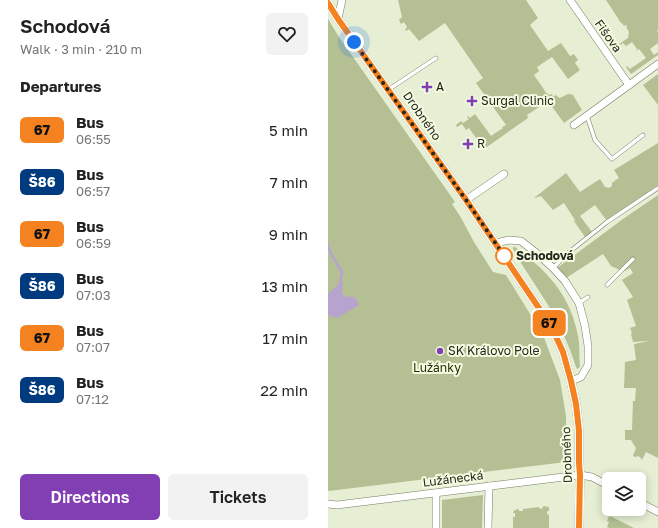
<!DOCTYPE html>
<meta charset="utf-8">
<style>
:root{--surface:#fff;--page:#f2f2f2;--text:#222;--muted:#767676;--accent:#823fb4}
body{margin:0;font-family:"Golos Text",sans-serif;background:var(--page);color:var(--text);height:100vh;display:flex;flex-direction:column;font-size:15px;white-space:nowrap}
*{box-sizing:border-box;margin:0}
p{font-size:13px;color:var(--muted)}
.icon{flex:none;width:22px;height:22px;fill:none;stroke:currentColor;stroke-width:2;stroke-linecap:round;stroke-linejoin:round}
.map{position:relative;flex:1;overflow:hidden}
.sheet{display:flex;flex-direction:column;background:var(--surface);width:328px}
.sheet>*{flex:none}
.badge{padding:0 8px;border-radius:6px;font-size:14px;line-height:26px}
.controls{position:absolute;left:274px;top:472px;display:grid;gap:8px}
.controls a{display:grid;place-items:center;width:44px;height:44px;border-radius:6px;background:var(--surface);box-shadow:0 2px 10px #0003;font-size:20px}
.you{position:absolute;width:20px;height:20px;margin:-10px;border:3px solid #fff;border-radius:50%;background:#1a73e8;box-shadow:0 0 0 6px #1a73e833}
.map>.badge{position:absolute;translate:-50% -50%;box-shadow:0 0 0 2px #fff}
h2{padding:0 20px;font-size:15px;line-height:36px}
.round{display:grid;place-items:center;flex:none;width:42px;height:42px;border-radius:6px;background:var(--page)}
.head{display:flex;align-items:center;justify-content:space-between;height:68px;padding:0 20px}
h1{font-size:19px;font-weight:600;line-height:30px}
.button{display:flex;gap:8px;margin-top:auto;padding:8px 20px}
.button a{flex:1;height:46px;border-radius:6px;background:var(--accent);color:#fff;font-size:16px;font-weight:600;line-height:46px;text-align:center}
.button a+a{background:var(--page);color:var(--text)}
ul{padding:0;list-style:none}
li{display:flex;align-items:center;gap:12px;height:52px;padding:0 20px}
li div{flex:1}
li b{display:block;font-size:15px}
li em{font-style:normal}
li .badge{min-width:44px;font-weight:700;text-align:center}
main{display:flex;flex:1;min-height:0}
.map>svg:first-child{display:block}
</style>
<main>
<section class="sheet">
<div class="head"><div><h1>Schodová</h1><p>Walk · 3 min · 210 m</p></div><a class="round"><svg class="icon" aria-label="heart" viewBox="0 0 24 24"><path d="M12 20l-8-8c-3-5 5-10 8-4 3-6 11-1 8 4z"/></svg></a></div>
<h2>Departures</h2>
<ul>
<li><span class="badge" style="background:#f58220;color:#111">67</span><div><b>Bus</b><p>06:55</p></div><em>5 min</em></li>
<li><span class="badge" style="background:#003b80;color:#fff">Š86</span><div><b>Bus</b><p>06:57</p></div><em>7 min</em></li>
<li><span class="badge" style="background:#f58220;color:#111">67</span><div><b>Bus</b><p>06:59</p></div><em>9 min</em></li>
<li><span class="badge" style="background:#003b80;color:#fff">Š86</span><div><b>Bus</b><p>07:03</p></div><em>13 min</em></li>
<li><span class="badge" style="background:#f58220;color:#111">67</span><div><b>Bus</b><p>07:07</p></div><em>17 min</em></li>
<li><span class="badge" style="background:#003b80;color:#fff">Š86</span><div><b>Bus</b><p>07:12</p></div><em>22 min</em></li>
</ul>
<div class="button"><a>Directions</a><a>Tickets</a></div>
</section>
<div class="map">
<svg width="330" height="528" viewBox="0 0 330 528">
<rect width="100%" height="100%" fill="#e6eed3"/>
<g fill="#b4c094">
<path d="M70 0H198L210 18 202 25 220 51 233 43 242 56 246 54 250 60 247 63 252 70 240 79 224 57 209 67 211 71 206 75 215 88 218 93H219L221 95 224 94 225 97 228 95 231 98C237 97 239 92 245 95L254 110 236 123 220 101 199 115 200 118 156 149 141 128 138 130 134 124 129 127 128 125 133 121 135 123 141 119 139 117 140 116 142 118 147 114 163 136 175 128 174 127 178 125 148 83 155 78 117 23 91 41 81 29 78 31 77 30 79 27 76 22 73 24 71 20 74 17Z"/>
<polygon points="278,0 330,0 330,29 329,31 330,32 330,43 322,49 326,55 330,52 330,55 303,74 298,67 299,66 302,69 318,58 311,49 308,51 309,49 304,42 298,46 295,43 289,47 290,49 287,51 285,48 300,38 301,32 298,27 299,26 298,25 296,26 294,23 293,23"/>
<polygon points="0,19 11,37 127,202 124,204 132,216 146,242 165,272 178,275 215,335 232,380 238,416 238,462 1,491 0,490"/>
<polygon points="330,74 330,105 315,85"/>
<polygon points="330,143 330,186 279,221 267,205 252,216 264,232 257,237 246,221 247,220 236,203 225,210 213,196 207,198 206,198 238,173 252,192 272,179 277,187 281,188 284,186 284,182 287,182 286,181 291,178 286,170"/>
<polygon points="330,195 330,458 318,452 314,460 313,458 310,456 308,457 305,456 308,448 303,440 297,440 297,431 296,430 304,430 305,401 307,401 308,388 296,388 297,362 308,360 306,344 321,341 305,342 303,334 304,333 302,328 308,326 299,300 305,297 294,280 305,273 302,268 293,273 290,269 283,266 275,254 238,278 229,268 295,219"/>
<path d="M185 247H187C219 271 242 294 250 336 252 346 251 356 252 367L249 369 248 367C240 342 229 319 215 297 205 281 194 266 185 249Z"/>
<polygon points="155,495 154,528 114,528 114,500"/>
<polygon points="215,506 221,507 221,511 219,511 219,514 221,515 221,528 185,528 185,517 187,517 187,513 185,513 186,511 187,510 191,509 191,511 195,511 195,509 211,507 212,509 215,508"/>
<polygon points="281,516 284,517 306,528 281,528 279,527 281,522 279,521"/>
</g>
<polygon fill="#b8a2cf" points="15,280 14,294 19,297 27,297 31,305 9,318 2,316 0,313 0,294"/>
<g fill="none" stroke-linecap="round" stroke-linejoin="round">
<polyline stroke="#b8a2cf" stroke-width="2.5" points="0,243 0,247 6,259 14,272 12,283"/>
<defs>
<g id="service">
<polyline points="60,90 108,58"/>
<polyline points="259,116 267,140 284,159 315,135"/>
<polyline points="225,268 240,253 279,222 330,188"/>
<polyline points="279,285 305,259"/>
<polyline points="251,303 260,297"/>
</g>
<g id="minor">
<polyline points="242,0 301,85"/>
<polyline points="10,19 14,0"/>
<polyline points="246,125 330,64"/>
<polyline points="138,200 176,174"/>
<polyline points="168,243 181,240 193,241 211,255 225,268 237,281 251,303 257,326 260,346 260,365 253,377 243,381"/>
<polyline points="311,502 330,512"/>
<polyline points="0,504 9,505 252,475 264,477 281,486"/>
<polyline points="108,528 108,493"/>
<polyline points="160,528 161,486"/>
</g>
<polyline id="tertiary" points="0,3 10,19 138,200 223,326 235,352 243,381 248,404 251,431 251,463 252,475 251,528"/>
</defs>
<use href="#service" stroke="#757c64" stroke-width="4.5"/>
<use href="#minor" stroke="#757c64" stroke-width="8"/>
<use href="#tertiary" stroke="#757c64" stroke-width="9"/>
<use href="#service" stroke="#fff" stroke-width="3.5"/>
<use href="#minor" stroke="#fff" stroke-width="7"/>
<use href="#tertiary" stroke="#fff" stroke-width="8"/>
</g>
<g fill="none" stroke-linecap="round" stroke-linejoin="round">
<defs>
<polyline id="line" points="0,3 10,19 138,200 223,326 235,352 243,381 248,404 251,431 251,463 252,475 251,528"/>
</defs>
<use href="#line" stroke="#fff" stroke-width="9"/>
<use href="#line" stroke="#f58220" stroke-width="6"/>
<polyline stroke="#23261c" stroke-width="4" stroke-dasharray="0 7.2" points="26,42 138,200 177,257 176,256"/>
</g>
<g fill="#823fb4" stroke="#f3fbe0" stroke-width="1.5">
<path d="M97 81h4v4h4v4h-4v4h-4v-4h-4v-4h4z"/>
<path d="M142 95h4v4h4v4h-4v4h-4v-4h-4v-4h4z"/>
<path d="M138 138h4v4h4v4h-4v4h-4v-4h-4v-4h4z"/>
<circle cx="112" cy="351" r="4"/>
</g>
<circle fill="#fff" stroke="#f58220" stroke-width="2" cx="176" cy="256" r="8"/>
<g text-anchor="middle" stroke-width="4" stroke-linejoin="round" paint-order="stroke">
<g font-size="12" fill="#23261c" stroke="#f3fbe0">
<text transform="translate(280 36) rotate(55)" y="4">Fišova</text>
<text transform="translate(94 116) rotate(55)" y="4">Drobného</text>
<text transform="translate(239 455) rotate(-92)" y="4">Drobného</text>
<text transform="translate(125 479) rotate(-7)" y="4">Lužánecká</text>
</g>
<g font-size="12" fill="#23261c" stroke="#f3fbe0" text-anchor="start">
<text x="108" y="91">A</text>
<text x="153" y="105">Surgal Clinic</text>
<text x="149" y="148">R</text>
<text x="120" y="355">SK Královo Pole</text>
</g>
<g font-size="12" font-weight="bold" fill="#23261c" stroke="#f3fbe0" text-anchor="start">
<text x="188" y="260">Schodová</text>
</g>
<g font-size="12" fill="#272e08" stroke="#f3fbe0">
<text x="109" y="372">Lužánky</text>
</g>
</g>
</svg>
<div class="controls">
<a><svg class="icon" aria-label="layers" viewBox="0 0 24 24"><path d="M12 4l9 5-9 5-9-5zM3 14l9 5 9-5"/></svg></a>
</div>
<div class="you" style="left:26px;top:42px"></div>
<b class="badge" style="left:221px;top:323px;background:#f58220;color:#111">67</b>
</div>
</main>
